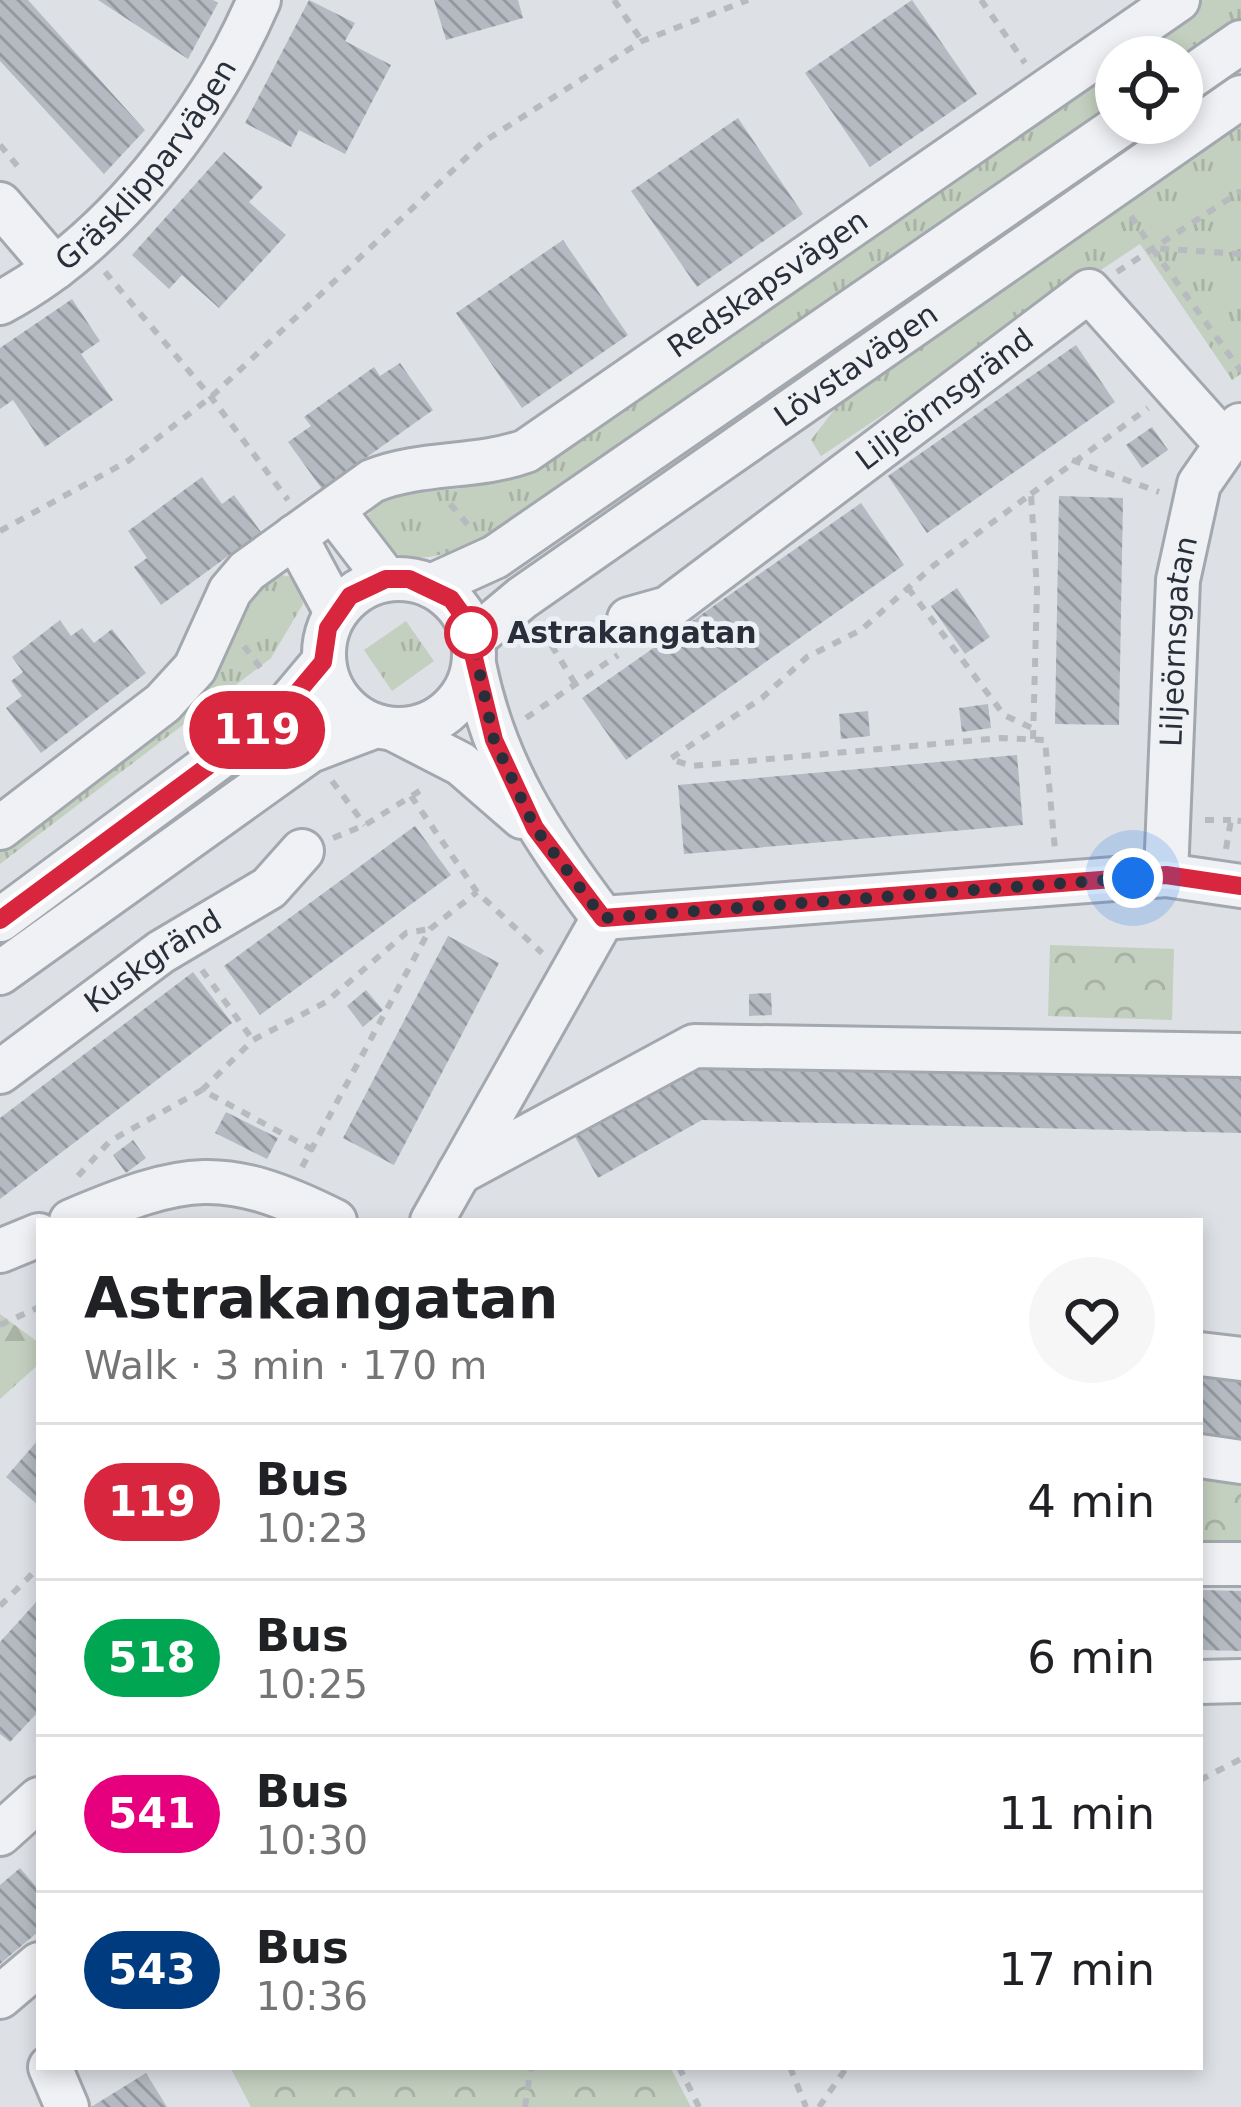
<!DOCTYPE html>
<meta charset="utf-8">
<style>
:root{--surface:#fff;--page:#f6f6f6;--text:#202124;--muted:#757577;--line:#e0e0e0}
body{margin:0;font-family:"DejaVu Sans",sans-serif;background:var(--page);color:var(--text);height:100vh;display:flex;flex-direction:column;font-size:45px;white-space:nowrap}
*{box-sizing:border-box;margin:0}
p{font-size:39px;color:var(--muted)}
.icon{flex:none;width:66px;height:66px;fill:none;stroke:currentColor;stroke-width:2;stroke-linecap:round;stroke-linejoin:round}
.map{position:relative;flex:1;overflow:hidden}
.sheet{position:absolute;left:36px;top:1218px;width:1167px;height:852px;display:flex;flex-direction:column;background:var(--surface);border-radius:0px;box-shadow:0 6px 18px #0003}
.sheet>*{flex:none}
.badge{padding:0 24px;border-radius:39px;font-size:42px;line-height:78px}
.buttons{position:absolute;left:1095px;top:36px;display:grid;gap:24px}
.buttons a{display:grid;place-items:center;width:108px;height:108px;border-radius:50%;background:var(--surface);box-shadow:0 6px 18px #0003;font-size:60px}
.you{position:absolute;width:60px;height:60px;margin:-30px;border:9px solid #fff;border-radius:50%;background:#1a73e8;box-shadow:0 0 0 18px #1a73e833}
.map>.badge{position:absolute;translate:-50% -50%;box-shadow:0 0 0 6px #fff}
.round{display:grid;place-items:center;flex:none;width:126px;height:126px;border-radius:63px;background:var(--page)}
.summary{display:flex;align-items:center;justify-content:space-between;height:204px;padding:0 48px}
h1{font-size:57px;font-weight:700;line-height:90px}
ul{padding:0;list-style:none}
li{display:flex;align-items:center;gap:36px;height:156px;padding:0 48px;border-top:3px solid var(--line)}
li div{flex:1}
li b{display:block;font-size:45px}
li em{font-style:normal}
li .badge{min-width:132px;font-weight:700;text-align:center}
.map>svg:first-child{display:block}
</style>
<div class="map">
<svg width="1241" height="2107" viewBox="0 0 1241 2107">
<defs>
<pattern id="grass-tufts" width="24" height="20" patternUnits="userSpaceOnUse" patternTransform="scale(3)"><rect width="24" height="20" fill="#c3cfbf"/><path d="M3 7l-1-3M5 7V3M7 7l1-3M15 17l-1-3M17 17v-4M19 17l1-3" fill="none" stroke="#a8b2a5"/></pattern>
<pattern id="forest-firs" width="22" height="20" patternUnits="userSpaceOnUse" patternTransform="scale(3)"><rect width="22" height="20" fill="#c3cfbf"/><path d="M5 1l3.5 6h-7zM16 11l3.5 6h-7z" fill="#a8b2a5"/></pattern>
<pattern id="park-crowns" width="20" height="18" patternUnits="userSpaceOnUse" patternTransform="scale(3)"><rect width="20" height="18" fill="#c3cfbf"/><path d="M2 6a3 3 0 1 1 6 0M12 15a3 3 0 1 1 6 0" fill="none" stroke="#a8b2a5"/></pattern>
<pattern id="building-back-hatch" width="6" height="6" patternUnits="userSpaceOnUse" patternTransform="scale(3)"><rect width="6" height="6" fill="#b5bac2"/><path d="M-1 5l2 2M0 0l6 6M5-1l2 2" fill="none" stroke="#93989f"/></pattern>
</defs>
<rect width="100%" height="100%" fill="#dde0e5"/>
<g fill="url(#grass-tufts)">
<polygon points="1200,0 1241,0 1241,23 1182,63 1182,57 1118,57"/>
<path d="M1116 58V108L503 527C454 555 397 581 362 522L386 494 458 489 529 465Z"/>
<polygon points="1241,120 1241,374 1232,380 1140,244 821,456 811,440 847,393"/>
<polygon points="270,573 298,578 303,604 271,658 0,864 0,842"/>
<polygon points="406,621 434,661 392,691 364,650"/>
</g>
<polygon fill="url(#forest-firs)" points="0,1314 39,1343 39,1364 0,1399"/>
<g fill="url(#park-crowns)">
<polygon points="1050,945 1174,949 1172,1020 1048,1016"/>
<polygon points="1200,1478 1241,1480 1241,1543 1200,1542"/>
<polygon points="230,2067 670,2067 691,2107 251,2107"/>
</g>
<g fill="url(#building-back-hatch)">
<polygon points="0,0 28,0 145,130 104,174 0,61"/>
<polygon points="98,0 213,0 218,3 188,59"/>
<polygon points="309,0 355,23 345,41 391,65 345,154 299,130 291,147 245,123"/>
<polygon points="434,0 518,0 523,18 446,40"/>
<polygon points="912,0 977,94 870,167 805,73"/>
<polygon points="738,118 803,214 697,287 631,191"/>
<polygon points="224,152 263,187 249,202 286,235 219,308 182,275 169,289 132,255"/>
<polygon points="563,240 628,335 522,408 456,313"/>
<polygon points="72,299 100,341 81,354 113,400 45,447 13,400 0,409 0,348"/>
<polygon points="1076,345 1115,402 927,533 888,476"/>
<polygon points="400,363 433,410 322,489 288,442 311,426 304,417 374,367 380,376"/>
<polygon points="1152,427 1168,450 1142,468 1126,445"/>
<polygon points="202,477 222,504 234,495 261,532 161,605 134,567 147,558 128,531"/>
<polygon points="1059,496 1123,498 1119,725 1055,724"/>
<polygon points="861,503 904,565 626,760 582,698"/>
<polygon points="957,588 990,637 965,654 931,606"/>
<polygon points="60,620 71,636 82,628 94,643 112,629 146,673 41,753 6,708 22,696 11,681 23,672 12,657"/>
<polygon points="988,704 991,728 962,732 959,708"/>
<polygon points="868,711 870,736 841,739 839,714"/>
<polygon points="1017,755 1023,825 684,854 678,785"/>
<polygon points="415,826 451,875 260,1015 224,966"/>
<polygon points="448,936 499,963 394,1165 343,1138"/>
<polygon points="193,972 232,1023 0,1199 0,1118"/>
<polygon points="366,990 383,1010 363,1027 347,1006"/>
<polygon points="771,993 772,1015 749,1016 749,994"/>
<polygon points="695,1057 1241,1069 1241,1133 702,1120 598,1178 569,1126"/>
<polygon points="226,1112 278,1138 267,1159 215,1133"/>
<polygon points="133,1140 146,1158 126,1173 113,1155"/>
<polygon points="1200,1374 1241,1380 1241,1439 1200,1433"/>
<polygon points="39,1439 39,1506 6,1477"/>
<polygon points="1200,1590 1241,1591 1241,1651 1200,1650"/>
<polygon points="39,1599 39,1711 10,1742 0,1734 0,1642"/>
<polygon points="20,1868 39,1890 39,1931 0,1964 0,1885"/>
<polygon points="146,2073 167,2107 91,2107"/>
</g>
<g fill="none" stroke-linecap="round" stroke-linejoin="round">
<defs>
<g id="minor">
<polyline points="1182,83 1241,42"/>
<polyline points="0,204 55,268"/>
<path id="s1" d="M0 303C113 243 209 116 259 0"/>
<polyline points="333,510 386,579"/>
<polyline points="295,536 336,612"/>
<circle cx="399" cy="654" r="75"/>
<polyline points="431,586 495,557 1124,123"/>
<path id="s2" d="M629 619 668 608 1089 291 1225 443"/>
<path id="s3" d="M473 639 522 598 1241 97"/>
<path d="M474 664C495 767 541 836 603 918"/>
<polyline points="395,730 461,764 522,817"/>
<path id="s4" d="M0 828 163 703 195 668 230 591 247 571 372 481C421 461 476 469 526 451L1178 0"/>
<path id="s5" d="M1166 875 1178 580 1199 484 1240 425"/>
<polyline points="603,918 1166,875 1241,886"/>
<polyline points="0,920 281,712 323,662"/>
<polyline points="0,973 310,751 376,726"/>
<path id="s6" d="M0 1072 161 952 269 888 302 851"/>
<polyline points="459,1173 694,1046 1241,1055"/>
<path d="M71 1221C185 1173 223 1165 335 1221"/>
<polyline points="432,1221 603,918"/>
<polyline points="0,1251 39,1235"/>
<polyline points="1200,1354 1241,1359"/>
<polyline points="1200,1456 1241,1462"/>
<polyline points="1200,1564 1241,1564"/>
<polyline points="1200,1682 1241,1681"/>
<polyline points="0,1834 39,1799"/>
<polyline points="0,1997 39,1964"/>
<polyline points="50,2067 67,2107"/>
</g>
</defs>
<use href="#minor" stroke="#a3a7ae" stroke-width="48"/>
<g stroke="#b7bbc0" stroke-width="6" stroke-dasharray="9 9" stroke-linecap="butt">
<polyline points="614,0 642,41"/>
<polyline points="981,0 1025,63"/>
<polyline points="0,145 20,169"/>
<polyline points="1131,216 1152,248"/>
<polyline points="1241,254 1152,248 1241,371"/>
<polyline points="105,272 211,397 288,500"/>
<polyline points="1117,272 1241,191"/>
<polyline points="1072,460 1159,492"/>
<polyline points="1031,494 1148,408"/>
<polyline points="450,504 469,526"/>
<polyline points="0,531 128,461 211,397 483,142 642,41 748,0"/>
<polyline points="908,588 1004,715 1034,729"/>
<polyline points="542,630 576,685"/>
<polyline points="244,646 265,674"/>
<polyline points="526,718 618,655"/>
<polyline points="1033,739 1037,589 1031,494 933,566 861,630 807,657 762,698 670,759 692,766 1001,738 1045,740 1055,850"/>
<polyline points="332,781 365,825"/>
<polyline points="411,796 477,892 542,953"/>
<polyline points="1205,820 1231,820"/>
<polyline points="333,838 365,825 426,787"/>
<polyline points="1226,849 1231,820 1241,821"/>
<polyline points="202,970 253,1040"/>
<polyline points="313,1150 202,1090 253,1040 326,1002 406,933 430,929"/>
<polyline points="302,1167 430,929 477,892"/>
<polyline points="78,1176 110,1141 202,1090"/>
<polyline points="0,1325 39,1307"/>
<polyline points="0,1606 39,1567"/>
<polyline points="1200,1780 1241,1759"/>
<polyline points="679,2067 699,2107"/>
<polyline points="790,2067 806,2107"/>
<polyline points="525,2107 531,2067"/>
<polyline points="819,2107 847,2067"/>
</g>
<use href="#minor" stroke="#eff1f4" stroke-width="42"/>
</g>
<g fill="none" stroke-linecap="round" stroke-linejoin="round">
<defs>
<polyline id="line" points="0,920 281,712 323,662 328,628 350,596 386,579 409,579 451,599 464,617 494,740 535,828 603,918 1166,875 1241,886"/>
</defs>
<use href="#line" stroke="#fff" stroke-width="27"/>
<use href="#line" stroke="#d7263d" stroke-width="18"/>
<polyline stroke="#282f3a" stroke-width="12" stroke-dasharray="0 21.6" points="471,633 494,740 535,828 603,918 1133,878"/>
</g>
<circle fill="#fff" stroke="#d7263d" stroke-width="6" cx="471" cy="633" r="24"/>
<g text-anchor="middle" stroke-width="10" stroke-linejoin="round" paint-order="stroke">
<g font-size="30" fill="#282f3a" stroke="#eceff3">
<text dy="10" stroke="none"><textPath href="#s1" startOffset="204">Gräsklipparvägen</textPath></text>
<text dy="10" stroke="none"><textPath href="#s4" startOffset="969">Redskapsvägen</textPath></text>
<text dy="10" stroke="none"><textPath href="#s3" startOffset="471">Lövstavägen</textPath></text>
<text dy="10" stroke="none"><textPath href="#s2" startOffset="387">Liljeörnsgränd</textPath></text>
<text dy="10" stroke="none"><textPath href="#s5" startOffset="234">Liljeörnsgatan</textPath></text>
<text dy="10" stroke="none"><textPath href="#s6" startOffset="189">Kuskgränd</textPath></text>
</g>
<g font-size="30" font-weight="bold" fill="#282f3a" stroke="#eceff3" text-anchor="start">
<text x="507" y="643">Astrakangatan</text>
</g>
</g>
</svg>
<div class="buttons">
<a><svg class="icon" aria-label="locate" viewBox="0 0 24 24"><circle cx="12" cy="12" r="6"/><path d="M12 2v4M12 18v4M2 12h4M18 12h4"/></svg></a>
</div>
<div class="you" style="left:1133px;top:878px"></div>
<b class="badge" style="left:257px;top:730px;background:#d7263d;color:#fff">119</b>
<section class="sheet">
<div class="summary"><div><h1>Astrakangatan</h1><p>Walk · 3 min · 170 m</p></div><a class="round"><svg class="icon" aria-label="heart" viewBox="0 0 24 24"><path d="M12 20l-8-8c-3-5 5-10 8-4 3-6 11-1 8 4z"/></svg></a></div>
<ul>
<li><span class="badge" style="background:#d7263d;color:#fff">119</span><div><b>Bus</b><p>10:23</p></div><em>4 min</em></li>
<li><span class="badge" style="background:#00a651;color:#fff">518</span><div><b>Bus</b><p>10:25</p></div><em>6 min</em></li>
<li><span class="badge" style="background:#e6007e;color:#fff">541</span><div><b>Bus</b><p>10:30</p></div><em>11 min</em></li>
<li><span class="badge" style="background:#003b80;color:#fff">543</span><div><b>Bus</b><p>10:36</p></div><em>17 min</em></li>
</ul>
</section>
</div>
